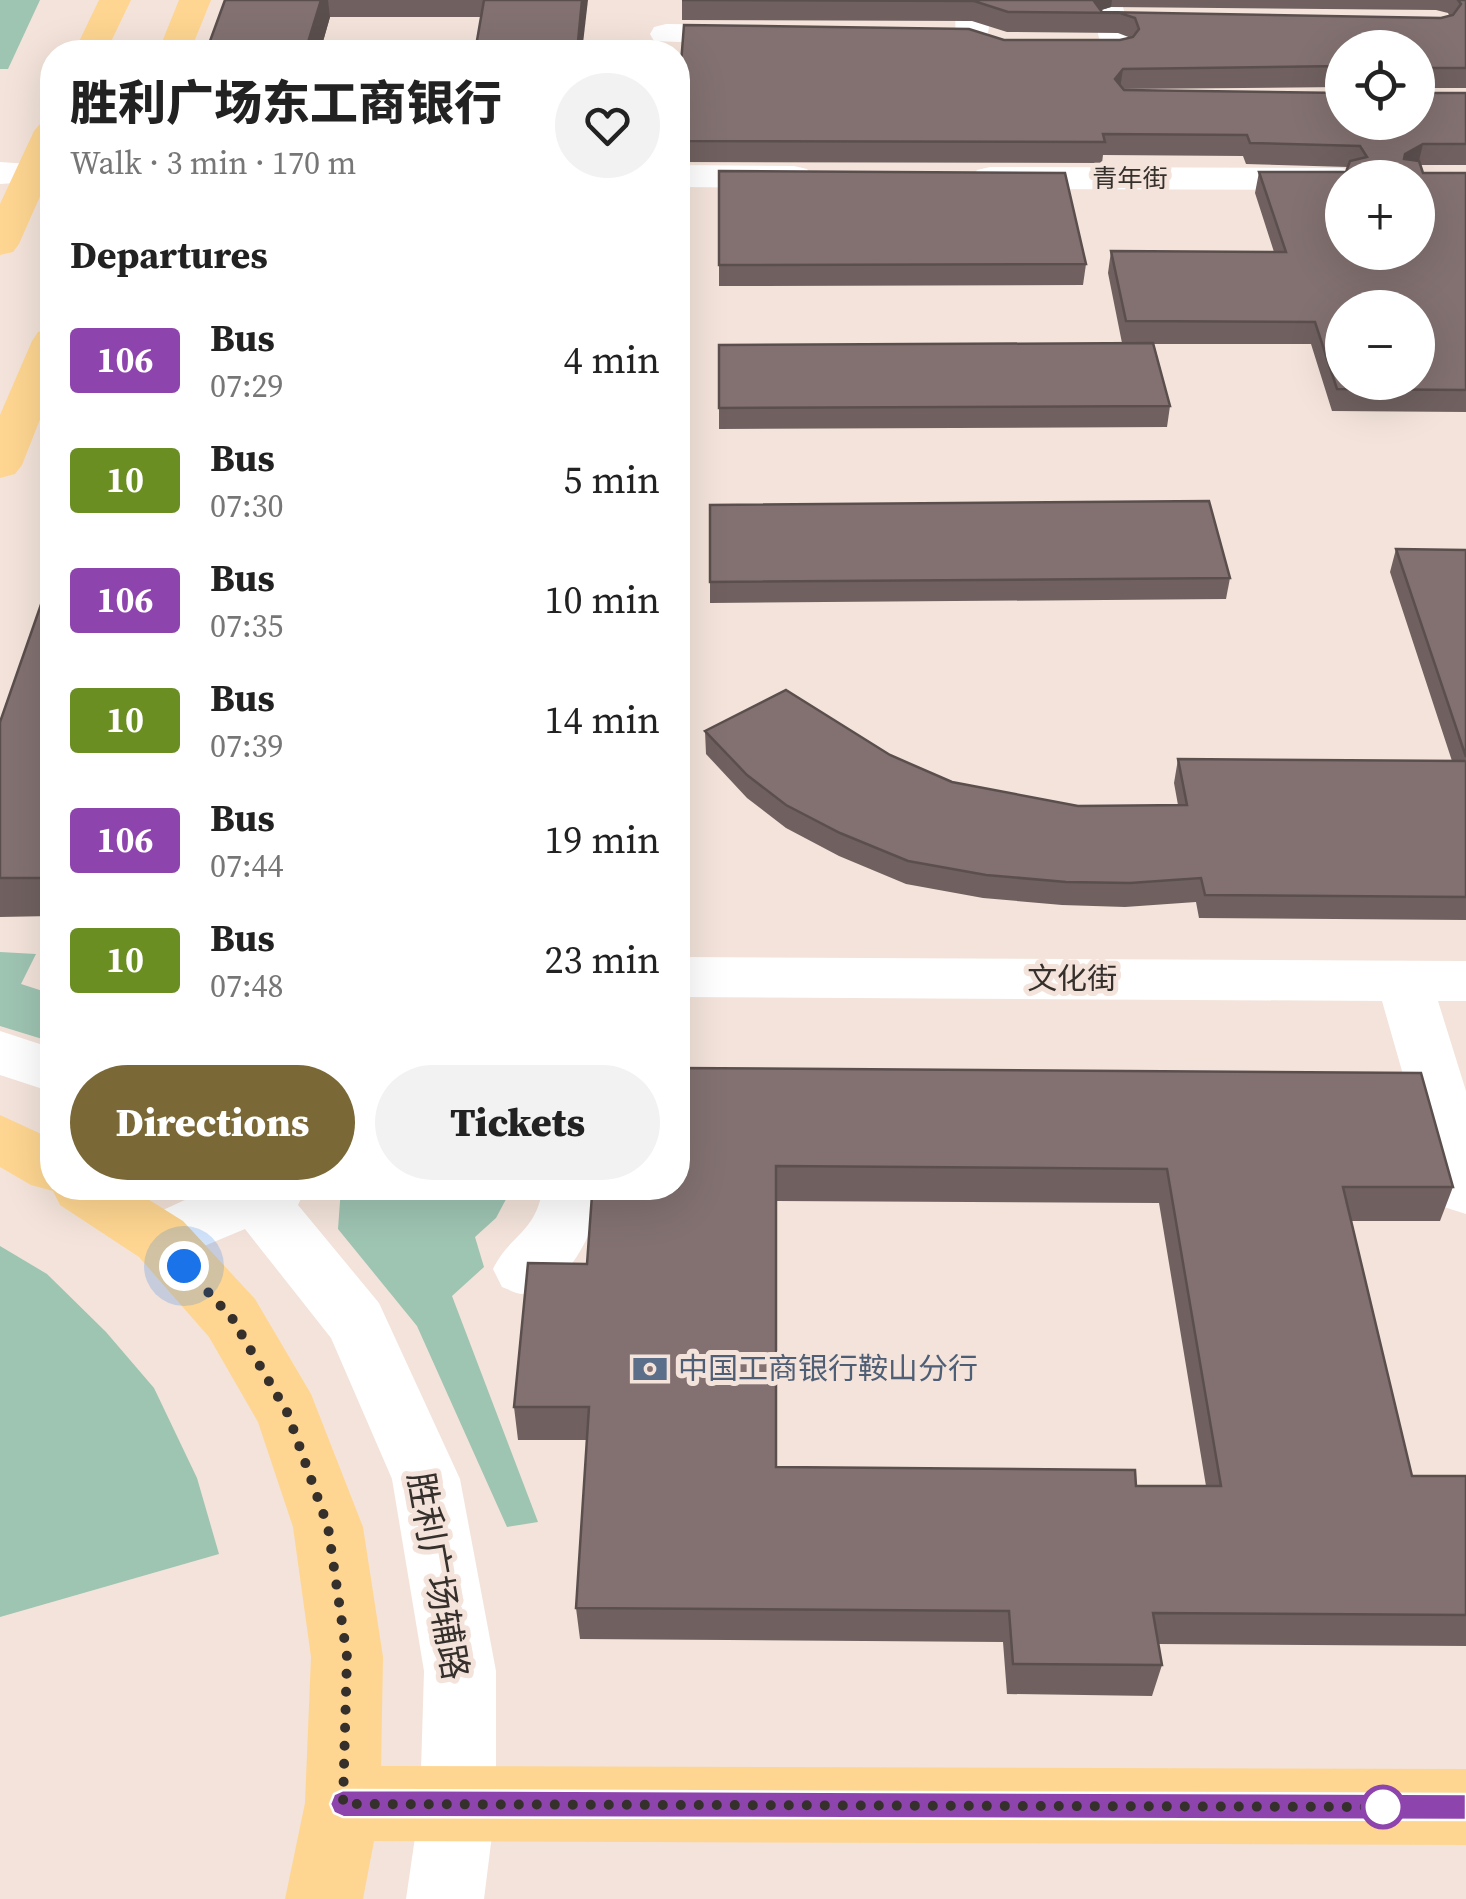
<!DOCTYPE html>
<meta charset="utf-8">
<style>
:root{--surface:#fff;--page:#f2f2f2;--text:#222;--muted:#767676;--accent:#7a6836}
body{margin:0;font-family:"Source Serif 4","Noto Sans SC",serif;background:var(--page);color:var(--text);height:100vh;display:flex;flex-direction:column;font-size:38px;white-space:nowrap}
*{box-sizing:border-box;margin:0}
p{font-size:32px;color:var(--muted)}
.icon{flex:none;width:55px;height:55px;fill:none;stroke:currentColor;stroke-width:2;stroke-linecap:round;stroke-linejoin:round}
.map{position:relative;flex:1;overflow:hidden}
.details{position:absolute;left:40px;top:40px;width:650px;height:1160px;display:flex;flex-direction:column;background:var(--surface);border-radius:40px;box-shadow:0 10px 40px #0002}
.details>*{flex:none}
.badge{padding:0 20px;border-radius:8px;font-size:35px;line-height:65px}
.tools{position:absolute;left:1325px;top:30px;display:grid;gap:20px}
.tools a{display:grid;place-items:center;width:110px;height:110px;border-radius:50%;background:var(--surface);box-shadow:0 10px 40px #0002;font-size:50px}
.you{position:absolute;width:50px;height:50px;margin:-25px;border:8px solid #fff;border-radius:50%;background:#1a73e8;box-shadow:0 0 0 15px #1a73e833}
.map>.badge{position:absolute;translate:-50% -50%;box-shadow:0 0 0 5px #fff}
h2{padding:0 30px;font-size:38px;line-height:90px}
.round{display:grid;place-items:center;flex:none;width:105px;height:105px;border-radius:52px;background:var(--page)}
.overview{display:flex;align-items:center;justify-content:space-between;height:170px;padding:0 30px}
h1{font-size:48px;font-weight:800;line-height:75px}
.button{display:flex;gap:20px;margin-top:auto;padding:20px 30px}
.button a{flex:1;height:115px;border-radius:60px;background:var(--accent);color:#fff;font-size:40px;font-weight:800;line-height:115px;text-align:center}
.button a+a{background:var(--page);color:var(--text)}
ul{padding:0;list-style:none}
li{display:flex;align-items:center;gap:30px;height:120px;padding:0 30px}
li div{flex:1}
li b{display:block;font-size:38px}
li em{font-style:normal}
li .badge{min-width:110px;font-weight:700;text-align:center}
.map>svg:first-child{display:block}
</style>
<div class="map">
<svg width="1466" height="1899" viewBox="0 0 1466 1899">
<rect width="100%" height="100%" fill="#f3e3da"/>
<g fill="#9ec4b2">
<polygon points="0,0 40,0 8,69 0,69"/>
<polygon points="0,952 36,954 21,984 52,994 52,1042 0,1026"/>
<polygon points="341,1188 512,1188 496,1218 475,1237 484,1267 452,1296 538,1522 507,1527 417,1326 338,1229"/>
<polygon points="0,1246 47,1274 106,1332 154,1388 197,1478 219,1554 0,1617"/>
</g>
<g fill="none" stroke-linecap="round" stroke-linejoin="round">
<g fill="#fff" fill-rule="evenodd">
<path d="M997 0C986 16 993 28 984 42H960C953 31 954 12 962 1Z"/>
<polygon points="1089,0 1121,0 1153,113 1148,120 1136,123 1124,120 1119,113"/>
<polygon points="666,24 756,25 768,28 772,35 768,42 756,45 654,41 650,34 654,27"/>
<polygon points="0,162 45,165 50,173 45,181 0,184"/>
<polygon points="678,165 794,166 807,169 812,177 807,185 794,188 678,187"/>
<polygon points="990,167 1342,168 1355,171 1359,178 1342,178 1342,190 990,189 977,186 972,178 977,170"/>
<polygon points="678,957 1466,961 1466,1001 1438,1001 1466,1091 1466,1214 1444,1207 1436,1190 1382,1001 678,997"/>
<polygon points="0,1031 52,1048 52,1092 0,1075"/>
<polygon points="211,1188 306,1188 298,1205 379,1303 460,1479 496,1671 496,1803 484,1899 406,1899 420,1803 424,1671 392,1479 331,1338 245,1229 161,1264 139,1257 130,1239 139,1221"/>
<path d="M543 1188H603C598 1224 569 1292 525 1294 518 1295 508 1289 502 1287L493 1269C511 1233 535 1234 543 1188Z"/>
</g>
<g fill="#fed691" fill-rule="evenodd">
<polygon points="99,0 131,0 106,52 74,52"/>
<polygon points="179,0 211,0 190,52 158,52"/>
<polygon points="52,120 52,169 19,244 13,252 0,255 0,204 34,131 40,124"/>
<polygon points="52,329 52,389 22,465 15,474 0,478 0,415 32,341 38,332"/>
<polygon points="0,1115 52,1139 52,1188 130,1188 183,1221 255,1299 311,1394 363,1527 383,1657 381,1766 1466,1769 1466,1845 374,1841 363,1899 285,1899 305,1803 311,1657 293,1527 258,1422 209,1337 139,1257 60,1205 53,1191 31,1185 0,1167"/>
</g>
</g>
<g fill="#706160" fill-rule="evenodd">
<polygon points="225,0 588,0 481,17 330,17 320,52 206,52"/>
<path d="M682 0H1466V88H1420V93H1466V165H1421L1423 173H1466V412L1332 411 1311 344H1154L1170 406 1167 427 719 429V345L1122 343 1108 273 1111 251 1274 252 1255 193 1259 172H1346L1348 167 1246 164 1243 156 1103 155 1102 163 678 162V102L1004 40H1120L1131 38 1118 33 1007 32 972 21 682 20ZM1111 7 1436 10 1448 13 1449 15 1441 18 1102 12 1101 10ZM1342 48 1418 122 1123 89 1342 87Z"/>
<polygon points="719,171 1086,264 1083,285 719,286"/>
<polygon points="710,505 1230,578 1226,599 710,603"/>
<polygon points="1396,549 1466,550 1466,920 1199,918 1196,902 1125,907 1062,905 983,898 906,884 839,856 786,828 747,798 706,754 705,731 890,755 952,782 1078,806 1178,805 1174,783 1178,759 1452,761 1390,572"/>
<polygon points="52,573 52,916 0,917 0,722"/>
<path d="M678 1068 1453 1187 1440 1221H1351L1412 1476H1466V1646L1158 1644 1162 1665 1152 1696 1007 1694 1003 1642 580 1639 576 1608 587 1440H518L514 1407 587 1264ZM776 1201 1159 1203 1206 1486H1136L776 1467Z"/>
</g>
<g fill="#5b4f4e">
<polygon points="321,0 328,0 330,17 320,52 305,52"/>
<polygon points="582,0 588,0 582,52 577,52"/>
<polygon points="1094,0 1112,0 1111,7 1092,13"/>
<polygon points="1123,69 1120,89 1115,79"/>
<polygon points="1423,144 1418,165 1400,175 1405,154"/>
<polygon points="52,780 52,841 43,809"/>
</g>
<g fill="#827170" stroke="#5b4f4e" stroke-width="2.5" fill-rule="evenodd">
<polygon points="225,0 321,0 305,52 206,52"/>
<polygon points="484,0 582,0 577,52 475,52"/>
<path d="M682 0H1094V1L1102 12 1441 18 1453 15 1461 4 1458 0H1466V68H1420V93H1466V144H1423L1405 154 1404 159 1419 161 1423 173H1466V390L1337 389 1315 322 1126 321 1111 251 1286 252 1259 172H1346L1350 161 1367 157 1360 146 1250 143 1247 135 1103 134 1105 142 678 141V102L684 25 969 29 1004 40H1120L1133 37 1139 29 1135 18 1120 13 1008 12 974 1ZM1342 48H1418V122H1342V93L1124 90 1115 79 1123 69 1342 66ZM1342 178H1418V252H1342ZM1342 308H1418V382H1342Z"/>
<polygon points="719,171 1065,173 1086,264 719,265"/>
<polygon points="1153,343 1170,406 719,408 719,345"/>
<polygon points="1209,501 1230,578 710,582 710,505"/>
<polygon points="1396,549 1466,550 1466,757"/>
<polygon points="52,573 52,780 43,809 52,809 52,878 0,878 0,722"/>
<polygon points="786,690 890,755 952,782 1078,806 1187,805 1178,759 1466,761 1466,897 1205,895 1201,878 1130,883 1066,882 986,875 908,861 840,833 786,805 747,775 705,731"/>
<path d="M678 1068 1421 1073 1453 1187H1343L1412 1476H1466V1615L1153 1613 1162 1665 1013 1664 1009 1611 576 1608 589 1407H514L528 1263 587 1264 592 1195 594 1188H678ZM776 1166 1167 1169 1221 1486H1136L1135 1470 776 1467Z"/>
</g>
<polygon fill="#8e44ad" stroke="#fff" stroke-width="2.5" points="343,1790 1466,1794 1466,1820 343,1817 334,1813 330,1804 334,1794"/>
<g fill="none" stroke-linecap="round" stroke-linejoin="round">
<polyline stroke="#36302c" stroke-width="10" stroke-dasharray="0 18" points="184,1266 232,1318 288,1414 328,1527 347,1657 343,1804 1388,1807 1383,1807"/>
</g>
<defs>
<symbol id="bank-bare" viewBox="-9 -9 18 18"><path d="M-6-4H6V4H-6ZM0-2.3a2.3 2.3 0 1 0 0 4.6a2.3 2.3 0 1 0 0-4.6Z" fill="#5c6f8a" stroke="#f3e3da" stroke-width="2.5" paint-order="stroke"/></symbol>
</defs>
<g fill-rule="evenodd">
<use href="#bank-bare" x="625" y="1344" width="50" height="50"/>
</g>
<circle fill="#fff" stroke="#8e44ad" stroke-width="5" cx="1383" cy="1807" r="20"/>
<g text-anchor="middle" stroke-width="10" stroke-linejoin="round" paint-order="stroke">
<g font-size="25" fill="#36302c" stroke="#f3e3da">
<text x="1130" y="187">青年街</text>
</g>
<g font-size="30" fill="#36302c" stroke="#f3e3da">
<text x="1072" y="989">文化街</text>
</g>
<g font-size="30" fill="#4e5e75" stroke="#f3e3da" text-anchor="start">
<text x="678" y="1379">中国工商银行鞍山分行</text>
</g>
<g font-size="35" fill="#36302c" stroke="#f3e3da">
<text transform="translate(438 1576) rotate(80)" y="12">胜利广场辅路</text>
</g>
</g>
</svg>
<div class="tools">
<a><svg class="icon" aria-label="locate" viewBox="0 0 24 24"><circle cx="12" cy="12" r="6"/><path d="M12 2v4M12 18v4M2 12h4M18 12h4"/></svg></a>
<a>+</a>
<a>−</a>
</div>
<div class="you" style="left:184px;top:1266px"></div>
<section class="details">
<div class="overview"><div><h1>胜利广场东工商银行</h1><p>Walk · 3 min · 170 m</p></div><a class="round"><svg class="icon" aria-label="heart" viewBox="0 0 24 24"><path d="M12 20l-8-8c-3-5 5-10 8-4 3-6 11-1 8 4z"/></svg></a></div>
<h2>Departures</h2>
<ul>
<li><span class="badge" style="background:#8e44ad;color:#fff">106</span><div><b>Bus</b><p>07:29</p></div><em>4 min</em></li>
<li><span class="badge" style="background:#6b8e23;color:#fff">10</span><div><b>Bus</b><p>07:30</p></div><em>5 min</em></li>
<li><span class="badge" style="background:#8e44ad;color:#fff">106</span><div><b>Bus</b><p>07:35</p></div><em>10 min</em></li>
<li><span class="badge" style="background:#6b8e23;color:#fff">10</span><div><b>Bus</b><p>07:39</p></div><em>14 min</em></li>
<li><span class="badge" style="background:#8e44ad;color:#fff">106</span><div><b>Bus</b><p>07:44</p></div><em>19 min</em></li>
<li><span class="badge" style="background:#6b8e23;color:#fff">10</span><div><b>Bus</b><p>07:48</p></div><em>23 min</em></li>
</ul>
<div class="button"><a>Directions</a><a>Tickets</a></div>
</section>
</div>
